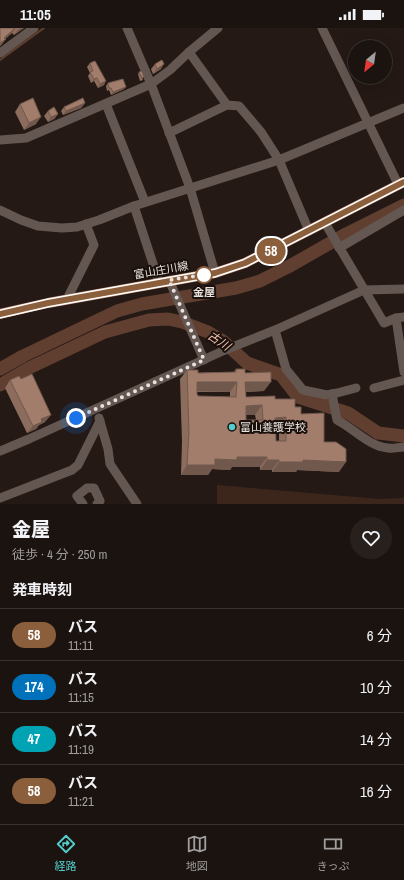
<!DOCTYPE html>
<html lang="ja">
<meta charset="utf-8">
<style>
:root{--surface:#1b130f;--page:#28201d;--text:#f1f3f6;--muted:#a09e9e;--line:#39322f;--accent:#52cdcd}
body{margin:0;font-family:"Archivo Narrow","Noto Sans JP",sans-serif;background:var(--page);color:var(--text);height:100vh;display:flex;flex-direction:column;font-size:15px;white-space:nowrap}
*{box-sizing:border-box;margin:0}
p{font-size:13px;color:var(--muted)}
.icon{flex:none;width:22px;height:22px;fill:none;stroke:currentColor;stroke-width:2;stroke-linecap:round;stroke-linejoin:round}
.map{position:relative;height:476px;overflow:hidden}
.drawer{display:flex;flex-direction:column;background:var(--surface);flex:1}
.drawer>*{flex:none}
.badge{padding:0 8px;border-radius:13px;font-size:14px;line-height:26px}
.needle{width:26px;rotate:209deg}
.buttons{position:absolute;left:348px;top:12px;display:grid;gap:8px}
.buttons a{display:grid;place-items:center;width:44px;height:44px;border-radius:50%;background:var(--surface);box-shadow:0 4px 16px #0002,0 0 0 1px var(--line);font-size:20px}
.you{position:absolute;width:20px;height:20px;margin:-10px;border:3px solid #fff;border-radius:50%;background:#1a73e8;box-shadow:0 0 0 6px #1a73e833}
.map>.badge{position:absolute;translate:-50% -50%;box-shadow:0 0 0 2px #fff}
h2{padding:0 12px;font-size:15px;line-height:36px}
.round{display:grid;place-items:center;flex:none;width:42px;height:42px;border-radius:21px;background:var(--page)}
.head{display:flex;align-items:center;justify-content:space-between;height:68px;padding:0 12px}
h1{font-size:19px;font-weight:800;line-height:30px}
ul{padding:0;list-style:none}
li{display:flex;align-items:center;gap:12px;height:52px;padding:0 12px;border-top:1px solid var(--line)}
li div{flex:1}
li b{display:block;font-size:15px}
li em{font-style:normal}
li .badge{min-width:44px;font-weight:700;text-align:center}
.status{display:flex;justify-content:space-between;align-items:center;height:28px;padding:0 20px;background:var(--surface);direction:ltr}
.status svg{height:11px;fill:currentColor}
.tabs{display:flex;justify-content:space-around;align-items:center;height:56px;border-top:1px solid var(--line);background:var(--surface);font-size:11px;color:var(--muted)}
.tabs a{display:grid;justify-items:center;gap:2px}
.tabs .selected{color:var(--accent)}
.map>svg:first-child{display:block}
</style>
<div class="status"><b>11:05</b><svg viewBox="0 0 49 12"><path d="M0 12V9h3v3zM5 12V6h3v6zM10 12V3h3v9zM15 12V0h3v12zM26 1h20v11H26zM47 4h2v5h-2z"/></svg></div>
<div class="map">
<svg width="404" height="476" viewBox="0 0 404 476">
<rect width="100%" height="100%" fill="#241914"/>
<polygon fill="#3c261c" points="217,457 380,471 404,470 404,476 217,476"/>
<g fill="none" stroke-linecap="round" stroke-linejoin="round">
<polyline stroke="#603f30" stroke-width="2" points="0,32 44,0"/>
<g stroke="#603f30" stroke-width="13">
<polyline points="0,341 23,328 117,283 142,276 236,260 260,253 288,239 346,206 404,177"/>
<polyline points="0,357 29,340 105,304 149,292 168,291 182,294 208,304 223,313 247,335 281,347 298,369 348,385 378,405 404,408"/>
</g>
<g stroke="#645751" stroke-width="9">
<polyline points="127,0 151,56 190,160 215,245"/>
<polyline points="322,0 398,156"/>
<polyline points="189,24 227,77 239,78 261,104 279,132 309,203"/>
<polyline points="0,25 34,0"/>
<polyline points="106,76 145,174"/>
<polyline points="169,105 227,77"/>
<polyline points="0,112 26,110 151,56 170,42 189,24 218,0"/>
<polyline points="134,178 159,254"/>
<polyline points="0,182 21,192 38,198 62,200 77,199 99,192 134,178 279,132 404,80"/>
<polyline points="325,195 384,295 396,290 404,289"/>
<polyline points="339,220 404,182"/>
<polyline points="169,252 204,332"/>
<polyline points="70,271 69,267 94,217 86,196"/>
<polyline points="396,290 404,344"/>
<polyline points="275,302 286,341 303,362 327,367 337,365 356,360"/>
<polyline points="374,360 404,352"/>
<path d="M332 366 337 392C353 400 370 419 388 420 393 421 399 419 404 419"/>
<polyline points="99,390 108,421 110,436 137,476"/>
<polyline points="0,423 29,411 225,322 275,302 364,262 404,261"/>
<polyline points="0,470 72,442 78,437 100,393"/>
<polyline points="83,476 77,468 87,460 94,460 100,473 97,476"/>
</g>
<polyline stroke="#bc856d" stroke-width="10" points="0,286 48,275 215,245 245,235 404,154"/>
</g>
<g fill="#8b6c5d" fill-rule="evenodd">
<polygon points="0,0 24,0 14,7 12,5 5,11 2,16 0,18"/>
<polygon points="90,35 104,57 98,60 94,53 91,55 88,48 90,45 87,39"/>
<polygon points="155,36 161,41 153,46 151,41"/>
<polygon points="139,44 143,52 140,53 138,46"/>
<polygon points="108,55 124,61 111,67 109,62 107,63 106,58"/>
<polygon points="85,75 81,80 63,87 61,83 64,79"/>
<polygon points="20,76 36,96 24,102 15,84"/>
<polygon points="48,83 58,86 54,91 48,94 44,88"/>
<path d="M236 341 245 345 264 363 246 364V369L275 371 295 379 324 414 339 444 297 442 296 444H272V442H260V439H232L230 442 212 441 208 447H181L182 414 180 351 187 342 198 345 234 344ZM197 364H230V369L198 368 197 367ZM246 387H255L256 392H246ZM275 399H279V413H276Z"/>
<polygon points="10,352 45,394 39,397 36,401 27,405 5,360"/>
</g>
<g fill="#71584c">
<polygon points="15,0 12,5 2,14 6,11 2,16 0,18 0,15 4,10"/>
<polygon points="21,0 24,0 14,7 18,2"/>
<polygon points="164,36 161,41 153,46 157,41"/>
<polygon points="97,50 94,53 91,55 94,51"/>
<polygon points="106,53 104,57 98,60 100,56"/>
<polygon points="126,59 124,61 111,67 113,64"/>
<polygon points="85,75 81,80 63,87 66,83"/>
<polygon points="58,86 54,91 48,94 51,89"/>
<polygon points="41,89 36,96 24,102 29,95"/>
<polygon points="197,354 237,354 230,364 190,363"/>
<polygon points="245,354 271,354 264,363 239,364"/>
<polygon points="262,377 255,387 239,387 246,378"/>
<polygon points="51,387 45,394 39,397 36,401 27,405 33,398 41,391"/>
<polygon points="286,389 279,399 268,399 275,390"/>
<polygon points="237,429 267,429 260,439 232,439 230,442 212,441 208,447 181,447 187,437 215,431"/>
<polygon points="267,432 279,432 272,442 260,442"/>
<polygon points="303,432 346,434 339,444 297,442 296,444 272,444 279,434"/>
</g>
<g fill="#a27d6c" stroke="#71584c" fill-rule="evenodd">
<polygon points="0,0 15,0 4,10 6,11 0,15"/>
<polygon points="162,32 164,36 157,41 155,36"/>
<polygon points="95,33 106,53 100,56 97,50 94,51 90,44 93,43 90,35"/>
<polygon points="142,43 144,49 142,50 139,44"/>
<polygon points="123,51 126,59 113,64 111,60 109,60 108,55"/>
<polygon points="33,70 41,89 29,95 20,76"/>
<polygon points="83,70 85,75 66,83 64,79"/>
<polygon points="54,79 58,86 51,89 48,83"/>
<path d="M236 341H245V345L271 344V354H245L246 369 275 368V371H295V379H301V386L324 385V414H336L346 421V434L303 432V434H279V432H267V429H237V432L215 431V437H187L189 404 187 342H198V345L236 344ZM197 354H237L236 369 198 368V367H197ZM262 377 263 392H246V378ZM286 389V413H276L275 390Z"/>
<polygon points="32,346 51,387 41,391 42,394 33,398 10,352 19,348 21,351"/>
</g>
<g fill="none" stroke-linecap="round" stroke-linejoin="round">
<defs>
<polyline id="line" points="0,286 48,275 215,245 245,235 404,154"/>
</defs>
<use href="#line" stroke="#fff" stroke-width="9"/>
<use href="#line" stroke="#8b5e3c" stroke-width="6"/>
<polyline stroke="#e9e2de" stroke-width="4" stroke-dasharray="0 7.2" points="76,390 204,332 169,252 204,247"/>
</g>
<circle fill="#fff" stroke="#8b5e3c" stroke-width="2" cx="204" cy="247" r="8"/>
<circle fill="#52cdcd" stroke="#1a100b" stroke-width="1.5" cx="232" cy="399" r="4"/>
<g text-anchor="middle" stroke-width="4" stroke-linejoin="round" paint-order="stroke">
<g font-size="11" fill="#e9e2de" stroke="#1a100b">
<text transform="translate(161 242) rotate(-10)" y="4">富山庄川線</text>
</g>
<g font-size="11" font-weight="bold" fill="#e9e2de" stroke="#1a100b">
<text x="204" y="268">金屋</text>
</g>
<g font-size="11" fill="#e9e2de" stroke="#1a100b" text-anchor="start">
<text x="240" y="403">富山養護学校</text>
</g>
<g font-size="12" font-style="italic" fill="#f7c4ad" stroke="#1a100b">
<text transform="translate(219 313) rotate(34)" y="4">古川</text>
</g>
</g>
</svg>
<div class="buttons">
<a><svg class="needle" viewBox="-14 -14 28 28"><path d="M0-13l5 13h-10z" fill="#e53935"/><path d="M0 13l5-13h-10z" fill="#a09e9e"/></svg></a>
</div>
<div class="you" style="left:76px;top:390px"></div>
<b class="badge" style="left:271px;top:223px;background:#8b5e3c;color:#fff">58</b>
</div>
<section class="drawer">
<div class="head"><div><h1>金屋</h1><p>徒歩 · 4 分 · 250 m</p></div><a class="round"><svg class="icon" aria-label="heart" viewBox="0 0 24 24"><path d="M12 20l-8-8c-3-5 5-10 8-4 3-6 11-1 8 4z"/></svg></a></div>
<h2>発車時刻</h2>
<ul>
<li><span class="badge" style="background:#8b5e3c;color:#fff">58</span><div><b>バス</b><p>11:11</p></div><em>6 分</em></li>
<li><span class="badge" style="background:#0072bc;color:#fff">174</span><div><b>バス</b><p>11:15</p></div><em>10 分</em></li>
<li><span class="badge" style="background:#00a3b4;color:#fff">47</span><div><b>バス</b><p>11:19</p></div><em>14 分</em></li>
<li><span class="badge" style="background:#8b5e3c;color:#fff">58</span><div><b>バス</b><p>11:21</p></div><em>16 分</em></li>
</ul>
</section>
<nav class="tabs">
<a class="selected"><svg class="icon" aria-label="directions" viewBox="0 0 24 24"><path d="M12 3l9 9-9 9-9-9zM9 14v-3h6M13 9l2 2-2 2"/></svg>経路</a>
<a><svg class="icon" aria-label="map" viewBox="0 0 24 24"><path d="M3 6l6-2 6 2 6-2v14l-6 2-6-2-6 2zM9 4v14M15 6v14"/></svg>地図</a>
<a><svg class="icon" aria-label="tickets" viewBox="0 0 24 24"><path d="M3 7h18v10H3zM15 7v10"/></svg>きっぷ</a>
</nav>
